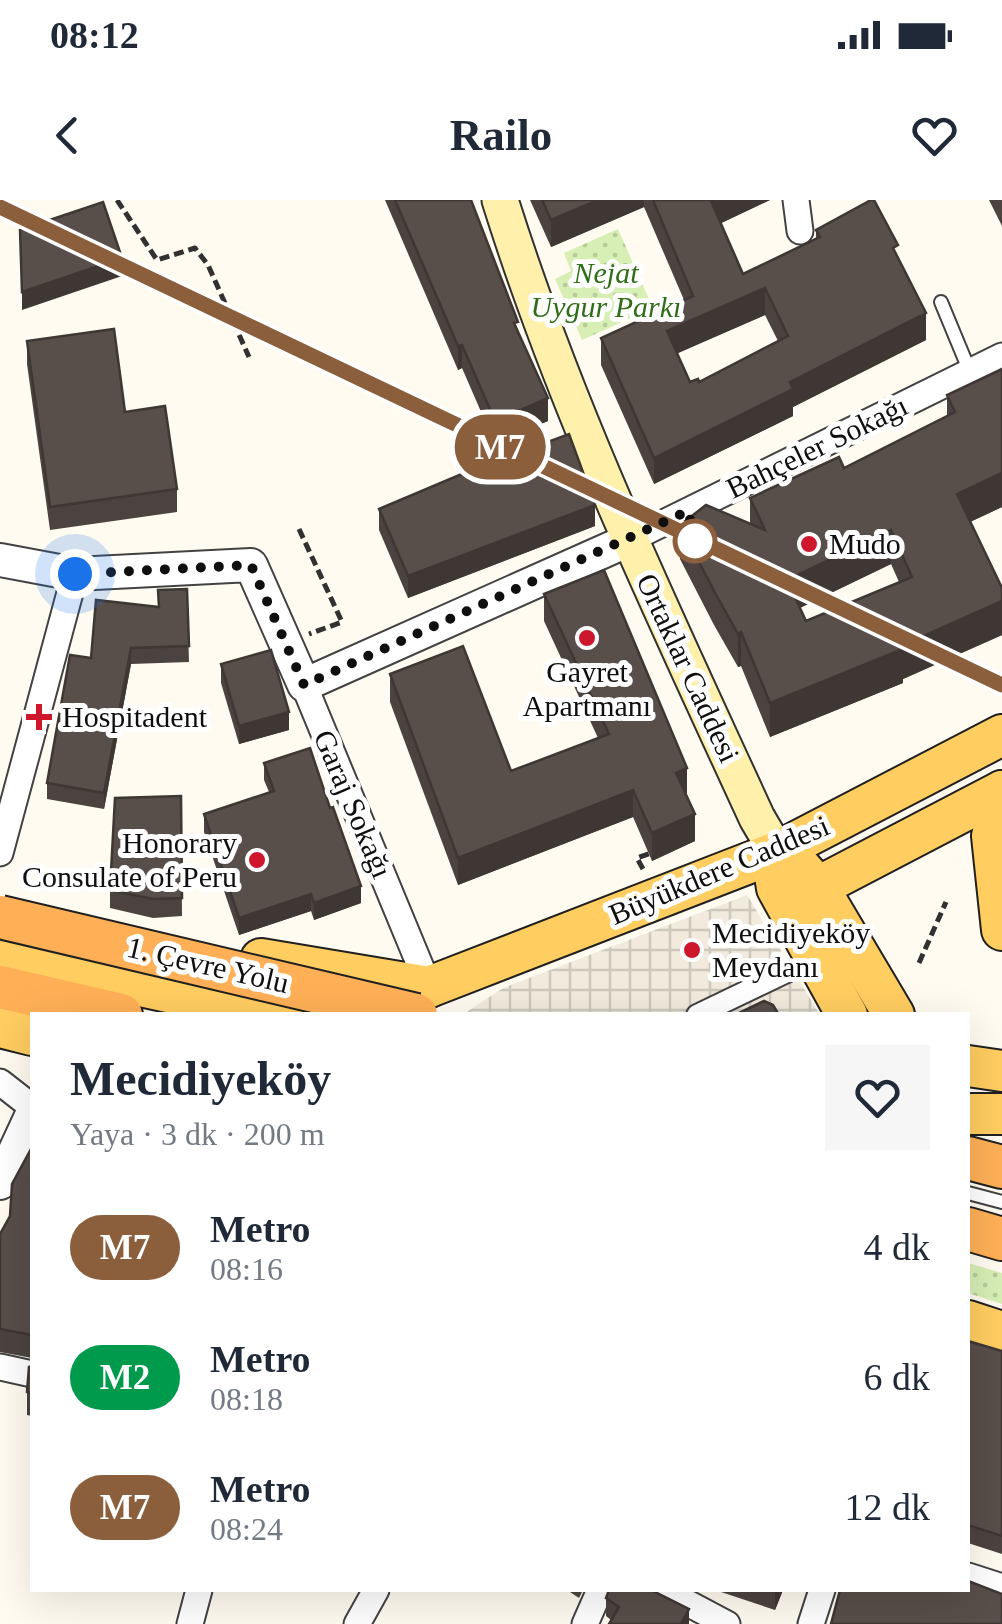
<!DOCTYPE html>
<html lang="tr">
<meta charset="utf-8">
<style>
:root{--surface:#fff;--page:#f6f6f7;--text:#1f2937;--muted:#747a83}
body{margin:0;font-family:Georgia,serif;background:var(--page);color:var(--text);height:100vh;display:flex;flex-direction:column;font-size:38px;white-space:nowrap}
*{box-sizing:border-box;margin:0}
p{font-size:32px;color:var(--muted)}
.icon{flex:none;width:55px;height:55px;fill:none;stroke:currentColor;stroke-width:2;stroke-linecap:round;stroke-linejoin:round}
.map{position:relative;flex:1;overflow:hidden}
.sheet{position:absolute;left:30px;top:812px;width:940px;height:580px;display:flex;flex-direction:column;background:var(--surface);border-radius:0px;box-shadow:0 10px 40px #0002}
.sheet>*{flex:none}
.badge{padding:0 20px;border-radius:32px;font-size:35px;line-height:65px}
.you{position:absolute;width:50px;height:50px;margin:-25px;border:8px solid #fff;border-radius:50%;background:#1a73e8;box-shadow:0 0 0 15px #1a73e833}
.map>.badge{position:absolute;translate:-50% -50%;box-shadow:0 0 0 5px #fff}
.round{display:grid;place-items:center;flex:none;width:105px;height:105px;border-radius:0px;background:var(--page)}
.summary{display:flex;align-items:center;justify-content:space-between;height:170px;padding:0 40px}
h1{font-size:48px;font-weight:600;line-height:75px}
ul{padding:0;list-style:none}
li{display:flex;align-items:center;gap:30px;height:130px;padding:0 40px}
li div{flex:1}
li b{display:block;font-size:38px}
li em{font-style:normal}
li .badge{min-width:110px;font-weight:700;text-align:center}
.status{display:flex;justify-content:space-between;align-items:center;height:70px;padding:0 50px;background:var(--surface);direction:ltr}
.status svg{height:28px;fill:currentColor}
header{display:flex;justify-content:space-between;align-items:center;height:130px;padding:0 40px;background:var(--surface);font-size:45px;font-weight:600}
.map>svg:first-child{display:block}
</style>
<div class="status"><b>08:12</b><svg viewBox="0 0 49 12"><path d="M0 12V9h3v3zM5 12V6h3v6zM10 12V3h3v9zM15 12V0h3v12zM26 1h20v11H26zM47 4h2v5h-2z"/></svg></div>
<header><svg class="icon" aria-label="back" viewBox="0 0 24 24"><path d="M15 5l-7 7 7 7"/></svg>Railo<svg class="icon" aria-label="heart" viewBox="0 0 24 24"><path d="M12 20l-8-8c-3-5 5-10 8-4 3-6 11-1 8 4z"/></svg></header>
<div class="map">
<svg width="1002" height="1424" viewBox="0 0 1002 1424">
<defs>
<pattern id="green-dots" width="8" height="8" patternUnits="userSpaceOnUse" patternTransform="scale(2.5)"><rect width="8" height="8" fill="#d7eeb5"/><path d="M2 2h.1M6 6h.1" fill="none" stroke="#b7cb9a" stroke-width="1.8" stroke-linecap="round"/></pattern>
<pattern id="plaza-grid" width="8" height="8" patternUnits="userSpaceOnUse" patternTransform="scale(2.5)"><rect width="8" height="8" fill="#f1eadd"/><path d="M0 4h8M4 0v8" fill="none" stroke="#cdc8bc"/></pattern>
</defs>
<rect width="100%" height="100%" fill="#fffbf0"/>
<g fill="url(#green-dots)">
<polygon points="618,29 653,108 582,140 555,79 571,71 564,53"/>
<polygon points="968,1063 1002,1073 1002,1104 968,1093"/>
</g>
<polygon fill="url(#plaza-grid)" points="747,695 820,815 462,815 503,788"/>
<g fill="none" stroke-linecap="round" stroke-linejoin="round">
<defs>
<g id="service">
<polyline points="941,102 970,172"/>
<polyline points="968,993 1002,1002"/>
</g>
<polyline id="pedestrian" points="697,815 791,770"/>
<g id="minor">
<polyline points="796,0 800,31"/>
<polyline points="629,340 1002,156"/>
<polyline points="304,485 429,787"/>
<polyline points="0,653 75,374"/>
<polyline points="0,882 32,907"/>
<polyline points="0,1167 32,1174"/>
<polyline points="968,1376 1002,1387"/>
<polyline points="663,1390 727,1424"/>
<polyline points="190,1424 199,1390"/>
<polyline points="357,1424 376,1390"/>
<polyline points="585,1424 600,1390"/>
<polyline points="811,1424 822,1390"/>
</g>
<g id="tertiary">
<polyline points="0,360 75,374 251,365 304,485 629,340"/>
<polyline points="0,983 32,914"/>
</g>
<path id="secondary" d="M500 0C567 214 664 415 757 618L777 652"/>
<g id="primary">
<polyline points="1002,591 992,636 1002,730"/>
<polyline points="777,652 773,663 777,688 847,815"/>
<polyline points="801,668 818,687 894,815"/>
<polyline points="818,687 1002,591"/>
<polyline points="0,755 236,807 320,815"/>
<polyline points="261,759 429,787"/>
<polyline points="367,812 398,804 429,787 777,652 1002,535"/>
<polyline points="0,827 32,835"/>
<polyline points="968,866 1002,871"/>
<polyline points="968,914 1002,914"/>
<polyline points="968,1121 1002,1132"/>
</g>
<g id="trunk">
<polyline points="0,787 121,815"/>
<polyline points="968,958 1002,967"/>
<polyline points="968,1029 1002,1039"/>
</g>
</defs>
<use href="#service" stroke="#424242" stroke-width="16"/>
<use href="#pedestrian" stroke="#424242" stroke-width="24"/>
<use href="#minor" stroke="#424242" stroke-width="29"/>
<use href="#tertiary" stroke="#424242" stroke-width="36"/>
<use href="#secondary" stroke="#313131" stroke-width="39"/>
<use href="#primary" stroke="#202020" stroke-width="44"/>
<use href="#trunk" stroke="#202020" stroke-width="46"/>
<g stroke="#313131" stroke-width="5" stroke-dasharray="10 5" stroke-linecap="butt">
<polyline points="117,0 157,60 195,48 208,65 249,157"/>
<polyline points="299,329 342,422 309,434"/>
<polyline points="643,669 637,658 651,653"/>
<polyline points="919,763 946,702"/>
</g>
<use href="#service" stroke="#fff" stroke-width="12"/>
<use href="#pedestrian" stroke="#fff" stroke-width="20"/>
<use href="#minor" stroke="#fff" stroke-width="25"/>
<use href="#tertiary" stroke="#fff" stroke-width="32"/>
<use href="#secondary" stroke="#fff0ab" stroke-width="35"/>
<use href="#primary" stroke="#ffcd60" stroke-width="40"/>
<use href="#trunk" stroke="#ffb057" stroke-width="42"/>
<defs>
<polyline id="trunk-bridge" points="0,717 416,815"/>
</defs>
<use href="#trunk-bridge" stroke="#202020" stroke-width="46" stroke-linecap="butt"/>
<use href="#trunk-bridge" stroke="#ffb057" stroke-width="42"/>
</g>
<g fill="#4c4340" fill-rule="evenodd">
<polygon points="385,0 471,0 518,131 548,221 495,244 462,168 458,170"/>
<path d="M530 0H770L721 23 743 74 816 38V30L898 59 926 140 793 207V216L654 284 601 165V138L684 100 644 7 551 47ZM765 115 778 141 699 182H690L677 153Z"/>
<polygon points="989,0 1002,0 1002,26"/>
<polygon points="27,141 125,212 177,289 177,312 50,330 27,164"/>
<path d="M1002 169V307L970 322 1002 388V435L903 479V483L770 537 741 466 738 467 714 425 680 359V325L750 324V298L844 268 947 216V195ZM891 364 899 382 806 421 800 408Z"/>
<polygon points="379,309 595,326 408,398 379,330"/>
<polygon points="187,389 189,462 131,464 104,609 47,599 47,583 91,458 158,406"/>
<polygon points="544,394 687,595 695,641 652,661 633,617 458,685 390,502 390,474 511,571 598,538 544,421"/>
<polygon points="221,464 289,530 239,544 221,483"/>
<polygon points="264,563 361,703 314,720 311,711 239,735 204,632 204,614 269,592 264,580"/>
<polygon points="181,596 182,716 153,718 110,708 110,690"/>
<polygon points="32,947 32,1158 0,1152 0,1034 10,1016"/>
<polygon points="968,1141 1002,1151 1002,1354 968,1343"/>
<polygon points="32,1166 32,1216 27,1215 27,1192"/>
<polygon points="567,1390 583,1390 579,1398"/>
<polygon points="715,1390 783,1390 775,1410"/>
<polygon points="606,1398 689,1424 611,1420 606,1416"/>
</g>
<g fill="#3e3734">
<polygon points="598,0 644,0 644,7 551,47 551,20"/>
<polygon points="714,0 770,0 711,28 711,1"/>
<polygon points="122,58 122,76 22,110 22,92"/>
<polygon points="765,88 765,115 667,158 667,131"/>
<polygon points="926,113 926,140 793,207 793,216 654,284 654,258 790,182"/>
<polygon points="462,145 462,168 458,170 458,146"/>
<polygon points="548,198 548,221 495,244 495,221"/>
<polygon points="1002,273 1002,307 957,328 957,294"/>
<polygon points="595,305 595,326 408,398 408,376"/>
<polygon points="891,330 891,364 787,414 787,380"/>
<polygon points="1002,401 1002,435 903,479 903,483 770,537 770,503"/>
<polygon points="741,432 741,466 738,467 738,434"/>
<polygon points="131,448 131,464 104,609 104,593"/>
<polygon points="289,512 289,530 239,544 239,526"/>
<polygon points="687,568 687,595 676,573"/>
<polygon points="633,590 633,617 458,685 458,658"/>
<polygon points="695,614 695,641 652,661 652,633"/>
<polygon points="361,686 361,703 314,720 314,703"/>
<polygon points="311,694 311,711 239,735 239,718"/>
<polygon points="775,1390 783,1390 775,1410"/>
<polygon points="689,1409 689,1424 681,1424"/>
</g>
<g fill="#584e4a" stroke="#3e3734" stroke-width="2.5" fill-rule="evenodd">
<polygon points="395,0 471,0 518,122 514,123 548,198 495,221 462,145 458,146"/>
<polygon points="542,0 598,0 551,20"/>
<path d="M653 0H714L711 1 743 74 820 37 816 30 871 0H874L898 45 893 48 926 113 790 182 793 189 654 258 601 138 693 96ZM765 88 788 136 699 182 698 179 690 182 667 131Z"/>
<polygon points="103,2 122,58 22,92 20,30"/>
<polygon points="114,129 125,212 165,206 177,289 50,307 27,141"/>
<path d="M1002 169V273L957 294 1002 388V401L901 446 903 449 770 503 741 432 738 434 714 391 680 325 706 305 765 330 750 298 839 257 844 268 955 212 947 195ZM891 330 912 377 806 421 787 380Z"/>
<polygon points="569,234 595,305 408,376 379,309 469,271"/>
<polygon points="604,370 687,568 676,573 695,614 652,633 633,590 458,658 390,474 463,446 511,571 609,534 544,394"/>
<polygon points="187,389 189,446 131,448 104,593 47,583 70,455 91,458 96,400 159,407 158,390"/>
<polygon points="271,450 289,512 239,526 221,464"/>
<polygon points="310,548 330,608 333,607 361,686 314,703 311,694 239,718 204,614 274,591 264,563"/>
<polygon points="181,596 182,698 153,699 110,690 115,598"/>
<polygon points="764,801 773,805 779,815 735,815"/>
<polygon points="32,947 32,1135 0,1129 0,1034 10,1016 12,984"/>
<polygon points="968,1141 1002,1151 1002,1336 968,1325"/>
<polygon points="32,1166 32,1193 27,1192 29,1167"/>
<polygon points="968,1381 1002,1394 1002,1424 831,1424 840,1390 968,1390"/>
<polygon points="609,1390 651,1390 689,1409 681,1424 609,1424 619,1407 606,1398"/>
</g>
<g fill="none" stroke-linecap="round" stroke-linejoin="round">
<defs>
<polyline id="line" points="0,7 1002,485"/>
</defs>
<use href="#line" stroke="#fff" stroke-width="22"/>
<use href="#line" stroke="#8b5e3c" stroke-width="15"/>
<polyline stroke="#0f0f0f" stroke-width="10" stroke-dasharray="0 18" points="75,374 251,365 304,485 688,311 695,341"/>
</g>
<circle fill="#fff" stroke="#8b5e3c" stroke-width="5" cx="695" cy="341" r="20"/>
<g fill="#ce172d" stroke="#fff" stroke-width="4">
<circle cx="809" cy="344" r="10"/>
<circle cx="587" cy="438" r="10"/>
<path d="M34 502h10v10h10v10h-10v10h-10v-10h-10v-10h10z"/>
<circle cx="257" cy="660" r="10"/>
<circle cx="692" cy="750" r="10"/>
</g>
<g text-anchor="middle" stroke-width="10" stroke-linejoin="round" paint-order="stroke">
<g font-size="30" font-style="italic" fill="#2f6e17" stroke="#fff">
<text x="606" y="83">Nejat<tspan x="606" dy="34">Uygur Parkı</tspan></text>
</g>
<g font-size="30" fill="#0f0f0f" stroke="#fff">
<text transform="translate(817 247) rotate(-26)" y="10">Bahçeler Sokağı</text>
<text transform="translate(688 468) rotate(65)" y="10">Ortaklar Caddesi</text>
<text transform="translate(353 604) rotate(67)" y="10">Garaj Sokağı</text>
<text transform="translate(719 670) rotate(-23)" y="10">Büyükdere Caddesi</text>
<text transform="translate(208 765) rotate(13)" y="10">1. Çevre Yolu</text>
</g>
<g font-size="30" fill="#0f0f0f" stroke="#fff" text-anchor="start">
<text x="829" y="354">Mudo</text>
<text x="587" y="482" text-anchor="middle">Gayret<tspan x="587" dy="34">Apartmanı</tspan></text>
<text x="62" y="527">Hospitadent</text>
<text x="237" y="653" text-anchor="end">Honorary<tspan x="237" dy="34">Consulate of Peru</tspan></text>
<text x="712" y="743">Mecidiyeköy<tspan x="712" dy="34">Meydanı</tspan></text>
</g>
</g>
</svg>
<div class="you" style="left:75px;top:374px"></div>
<b class="badge" style="left:500px;top:247px;background:#8b5e3c;color:#fff">M7</b>
<section class="sheet">
<div class="summary"><div><h1>Mecidiyeköy</h1><p>Yaya · 3 dk · 200 m</p></div><a class="round"><svg class="icon" aria-label="heart" viewBox="0 0 24 24"><path d="M12 20l-8-8c-3-5 5-10 8-4 3-6 11-1 8 4z"/></svg></a></div>
<ul>
<li><span class="badge" style="background:#8b5e3c;color:#fff">M7</span><div><b>Metro</b><p>08:16</p></div><em>4 dk</em></li>
<li><span class="badge" style="background:#009a4c;color:#fff">M2</span><div><b>Metro</b><p>08:18</p></div><em>6 dk</em></li>
<li><span class="badge" style="background:#8b5e3c;color:#fff">M7</span><div><b>Metro</b><p>08:24</p></div><em>12 dk</em></li>
</ul>
</section>
</div>
